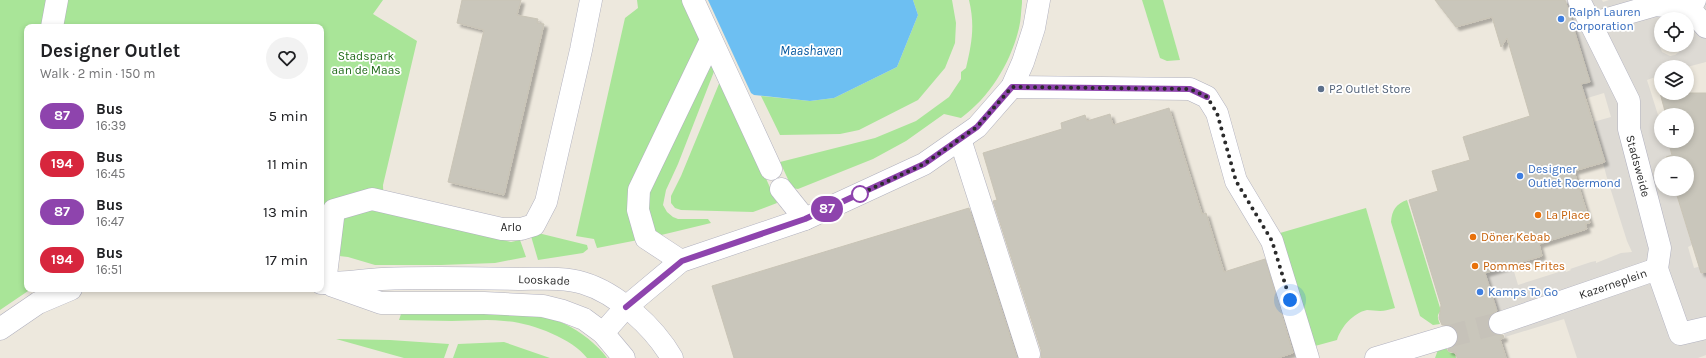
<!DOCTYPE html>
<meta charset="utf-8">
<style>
:root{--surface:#fff;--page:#f2f2f2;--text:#202124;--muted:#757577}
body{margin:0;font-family:Karla,sans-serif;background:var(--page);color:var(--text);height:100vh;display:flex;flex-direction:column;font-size:15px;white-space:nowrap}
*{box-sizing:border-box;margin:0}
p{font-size:13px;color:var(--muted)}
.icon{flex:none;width:22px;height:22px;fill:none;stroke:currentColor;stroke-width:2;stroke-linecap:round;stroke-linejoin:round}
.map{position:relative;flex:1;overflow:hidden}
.side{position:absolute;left:24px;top:24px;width:300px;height:268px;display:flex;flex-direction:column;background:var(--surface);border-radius:8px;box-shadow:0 2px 6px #0003}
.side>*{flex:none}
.badge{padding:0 8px;border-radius:13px;font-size:14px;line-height:26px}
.fabs{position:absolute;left:1654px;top:12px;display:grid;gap:8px}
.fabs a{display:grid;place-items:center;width:40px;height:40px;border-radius:50%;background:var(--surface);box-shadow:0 2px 6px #0003;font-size:20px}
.you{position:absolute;width:20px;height:20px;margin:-10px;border:3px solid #fff;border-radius:50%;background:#1a73e8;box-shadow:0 0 0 6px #1a73e833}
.map>.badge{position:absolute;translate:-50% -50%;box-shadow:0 0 0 2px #fff}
.round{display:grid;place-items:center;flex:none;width:42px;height:42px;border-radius:21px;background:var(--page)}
.headline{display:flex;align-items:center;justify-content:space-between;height:68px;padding:0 16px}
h1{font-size:19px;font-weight:700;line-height:30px}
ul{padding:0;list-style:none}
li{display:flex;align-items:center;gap:12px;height:48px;padding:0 16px}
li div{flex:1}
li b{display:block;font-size:15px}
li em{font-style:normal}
li .badge{min-width:44px;font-weight:700;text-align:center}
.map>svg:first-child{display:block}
</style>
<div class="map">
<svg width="1706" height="358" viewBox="0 0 1706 358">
<defs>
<filter id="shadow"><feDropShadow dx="3.5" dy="3.5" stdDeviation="1" flood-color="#0004"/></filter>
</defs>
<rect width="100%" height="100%" fill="#ede8dd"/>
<g fill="#a9e598">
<polygon points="0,0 383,0 373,14 417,41 383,185 384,212 511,242 520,240 526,257 495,263 441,265 375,265 348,257 321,254 321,27 27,27 27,289 31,289 0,310"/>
<polygon points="637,0 685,0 699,31 701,48 634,188 638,240 597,248 594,239 576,236 625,18 638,8"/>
<polygon points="913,0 952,0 956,23 955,43 945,68 918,100 859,130 840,134 780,135 761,96 810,101 834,98 897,67 918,15"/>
<path d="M969 0H1022V3C1021 11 1021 20 1019 28 1011 62 990 97 961 118L944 114 906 141 873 159 798 189 792 188 780 162 875 138 916 121 949 97 961 79V72L966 68C972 43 975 25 969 0Z"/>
<polygon points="1142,0 1163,0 1180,60 1167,61 1160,58"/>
<polygon points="711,59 715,69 678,164 666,190 663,205 667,212 673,217 678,219 708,219 711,223 653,237 646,193"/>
<polygon points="721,79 777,203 753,212 681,210 675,208 671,203 671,196 681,176"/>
<path d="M1407 200 1441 311C1436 315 1438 319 1440 324L1433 325 1420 316 1391 222C1392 210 1396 204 1407 200Z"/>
<path d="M1366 208 1395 308C1390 309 1385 311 1380 311 1376 311 1371 310 1367 310 1353 313 1341 327 1337 340L1315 346 1280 233Z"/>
<polygon points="538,233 587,245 588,249 583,253 538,260 531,236"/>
<path d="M402 311C438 312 475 311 511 314 529 316 548 316 565 324 580 331 598 345 607 358H587C572 338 529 322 504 321 487 319 469 321 452 321 434 321 417 320 399 320Z"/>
<polygon points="336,339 390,340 449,344 444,358 404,358"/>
<polygon points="504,342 550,358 453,358 458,344"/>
<polygon points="1439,347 1446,348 1449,352 1455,354 1456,358 1435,358"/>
</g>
<path fill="#dddad4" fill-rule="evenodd" d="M1564 0H1602L1603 2 1609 0H1706V62L1687 67H1661V75L1647 80 1658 115 1661 117V141H1668L1672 155 1665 157 1667 163H1661V189H1675L1692 245 1688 247 1694 268 1706 265V355L1698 358H1577L1564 319 1505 337 1492 296 1485 287V239L1507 248 1518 285 1565 270 1566 272 1571 270 1570 269 1591 262 1596 261V263L1621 253 1632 252 1627 241 1607 178 1603 163 1605 162 1593 122 1611 117 1604 93 1551 109 1566 89 1589 81ZM1661 19H1687V45H1680L1679 52 1675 55 1670 56 1662 52 1660 47Z"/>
<polygon fill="#6dbff2" points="708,0 913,0 918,15 897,67 834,98 810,101 754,95 751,93"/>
<g fill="#c9c6bb" stroke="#c9c4b6" filter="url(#shadow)">
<polygon points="462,0 521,0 517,15 538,19 537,23 544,24 504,195 448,182 484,30 457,23"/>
<polygon points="1435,0 1565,0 1590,82 1581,84 1605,162 1574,171 1590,223 1585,224 1587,229 1539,244 1542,256 1485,273 1497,311 1490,315 1488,320 1488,327 1492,333 1497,335 1503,335 1504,338 1500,339 1506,358 1457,358 1456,353 1448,351 1448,349 1455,345 1458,340 1458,334 1454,328 1448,325 1442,325 1439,318 1441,305 1409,200 1438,191 1432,171 1470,160 1463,137 1530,116 1507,38 1501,47 1492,17 1456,27"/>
<polygon points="1660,93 1706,93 1706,272 1701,273 1675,189 1687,189 1687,163 1667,163 1666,157 1672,155 1668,141 1687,141 1687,115 1666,115"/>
<polygon points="1169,108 1202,214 1206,213 1224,272 1265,259 1293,353 1278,358 1041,358 1041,350 993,201 997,200 983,153 1062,129 1061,123 1085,115 1087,121 1110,114 1113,125"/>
<polygon points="969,208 1017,358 734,358 712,286"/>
</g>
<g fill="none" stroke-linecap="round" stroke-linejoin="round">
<polyline stroke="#c6c2b9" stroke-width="22" stroke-dasharray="22 11" stroke-linecap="butt" points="1446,337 1500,323"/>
<defs>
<g id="pedestrian">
<polyline points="693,0 771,169"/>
<polyline points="1579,0 1629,101 1629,129 1660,248 1657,269"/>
<polyline points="1690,9 1706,27"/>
<polyline points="1590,24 1656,5 1690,9 1695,0"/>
<polyline points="52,27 57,0"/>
<polyline points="960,139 1029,354"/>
<polyline points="781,189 805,219"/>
<polyline points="1500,323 1657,269 1680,334 1706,328"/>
<polyline points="1376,358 1446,337"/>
</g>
<g id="minor">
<polyline points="1012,87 1190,89 1207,97 1217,113 1236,181 1272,241 1308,358"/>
<polyline points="681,261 646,238 638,210 639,190 711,40"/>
<polyline points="325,283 334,210 372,199 502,229 521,229 534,225 546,202 581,50 591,0"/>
<polyline points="603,333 626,307 681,261 805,219 924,164 977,127 1012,87 1023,62 1034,28 1039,0"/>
</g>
<g id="secondary">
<path d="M321 283C341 284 362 280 382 279 427 277 473 278 519 279 540 279 563 277 583 283 617 293 654 327 672 358"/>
<polyline points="333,286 381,303 484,303 543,306 563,311 584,319 603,333 624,358"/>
<polyline points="0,329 38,303 71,289"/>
</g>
</defs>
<use href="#pedestrian" stroke="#b1b1bf" stroke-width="23"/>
<use href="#minor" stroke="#b1b1bf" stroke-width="23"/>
<use href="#secondary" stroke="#b1b1bf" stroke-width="23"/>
<use href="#pedestrian" stroke="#fff" stroke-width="22"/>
<use href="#minor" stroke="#fff" stroke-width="22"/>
<use href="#secondary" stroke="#fff" stroke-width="22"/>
</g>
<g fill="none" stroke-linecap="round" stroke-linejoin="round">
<defs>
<polyline id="line" points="626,307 682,261 805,219 924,164 977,127 1012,87 1190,89 1207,97"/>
</defs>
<use href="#line" stroke="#fff" stroke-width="9"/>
<use href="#line" stroke="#8e44ad" stroke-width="6"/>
<polyline stroke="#2b2b2b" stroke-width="4" stroke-dasharray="0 7.2" points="860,194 858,195 924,164 977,127 1012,87 1190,89 1207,97 1217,113 1236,181 1272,241 1290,300"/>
</g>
<g fill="#3f7fe0" stroke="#fff" stroke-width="1.5">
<circle cx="1561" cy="19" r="4"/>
<circle cx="1520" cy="176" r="4"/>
<circle cx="1480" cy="292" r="4"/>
</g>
<circle fill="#5c6f8a" stroke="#fff" stroke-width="1.5" cx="1321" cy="89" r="4"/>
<circle fill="#fff" stroke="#8e44ad" stroke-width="2" cx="860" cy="194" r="8"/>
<g fill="#e8710a" stroke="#fff" stroke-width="1.5">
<circle cx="1538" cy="215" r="4"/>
<circle cx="1473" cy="237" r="4"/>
<circle cx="1475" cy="266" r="4"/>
</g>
<g text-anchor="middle" stroke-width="3.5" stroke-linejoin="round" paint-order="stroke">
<g font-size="12" fill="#366cbe" stroke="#fff" text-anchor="start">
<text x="1569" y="16">Ralph Lauren<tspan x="1569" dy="14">Corporation</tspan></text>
<text x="1528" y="173">Designer<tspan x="1528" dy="14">Outlet Roermond</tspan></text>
<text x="1488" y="296">Kamps To Go</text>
</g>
<g font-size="12" fill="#1f6b18" stroke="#fff">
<text x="366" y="60">Stadspark<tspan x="366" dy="14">aan de Maas</tspan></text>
</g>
<g font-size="12" fill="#4e5e75" stroke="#fff" text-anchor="start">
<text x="1329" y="93">P2 Outlet Store</text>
</g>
<g font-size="12" fill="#2b2b2b" stroke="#fff">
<text transform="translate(1638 166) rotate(75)" y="4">Stadsweide</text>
<text x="511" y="231">Arlo</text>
<text transform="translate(544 280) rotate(2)" y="4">Looskade</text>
<text transform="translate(1613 284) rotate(-19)" y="4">Kazerneplein</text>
</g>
<g font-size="12" fill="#c56008" stroke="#fff" text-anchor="start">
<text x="1546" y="219">La Place</text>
<text x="1481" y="241">Döner Kebab</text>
<text x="1483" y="270">Pommes Frites</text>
</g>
<g font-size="13" font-style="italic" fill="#095aa0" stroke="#fff">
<text x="811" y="55">Maashaven</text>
</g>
</g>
</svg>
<div class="fabs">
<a><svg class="icon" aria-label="locate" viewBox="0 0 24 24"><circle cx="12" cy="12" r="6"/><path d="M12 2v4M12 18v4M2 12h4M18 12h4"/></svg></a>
<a><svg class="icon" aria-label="layers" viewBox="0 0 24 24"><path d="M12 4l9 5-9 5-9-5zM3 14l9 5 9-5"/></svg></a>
<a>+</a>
<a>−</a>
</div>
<div class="you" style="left:1290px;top:300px"></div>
<b class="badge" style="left:827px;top:209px;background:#8e44ad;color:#fff">87</b>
<section class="side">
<div class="headline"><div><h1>Designer Outlet</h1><p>Walk · 2 min · 150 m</p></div><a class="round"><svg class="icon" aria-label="heart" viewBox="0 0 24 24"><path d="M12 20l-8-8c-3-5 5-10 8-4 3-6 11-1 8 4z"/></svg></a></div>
<ul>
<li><span class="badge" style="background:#8e44ad;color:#fff">87</span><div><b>Bus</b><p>16:39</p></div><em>5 min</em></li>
<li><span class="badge" style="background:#d7263d;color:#fff">194</span><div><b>Bus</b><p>16:45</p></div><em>11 min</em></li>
<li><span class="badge" style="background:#8e44ad;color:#fff">87</span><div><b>Bus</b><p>16:47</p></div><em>13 min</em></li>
<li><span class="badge" style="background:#d7263d;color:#fff">194</span><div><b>Bus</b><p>16:51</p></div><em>17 min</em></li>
</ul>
</section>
</div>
